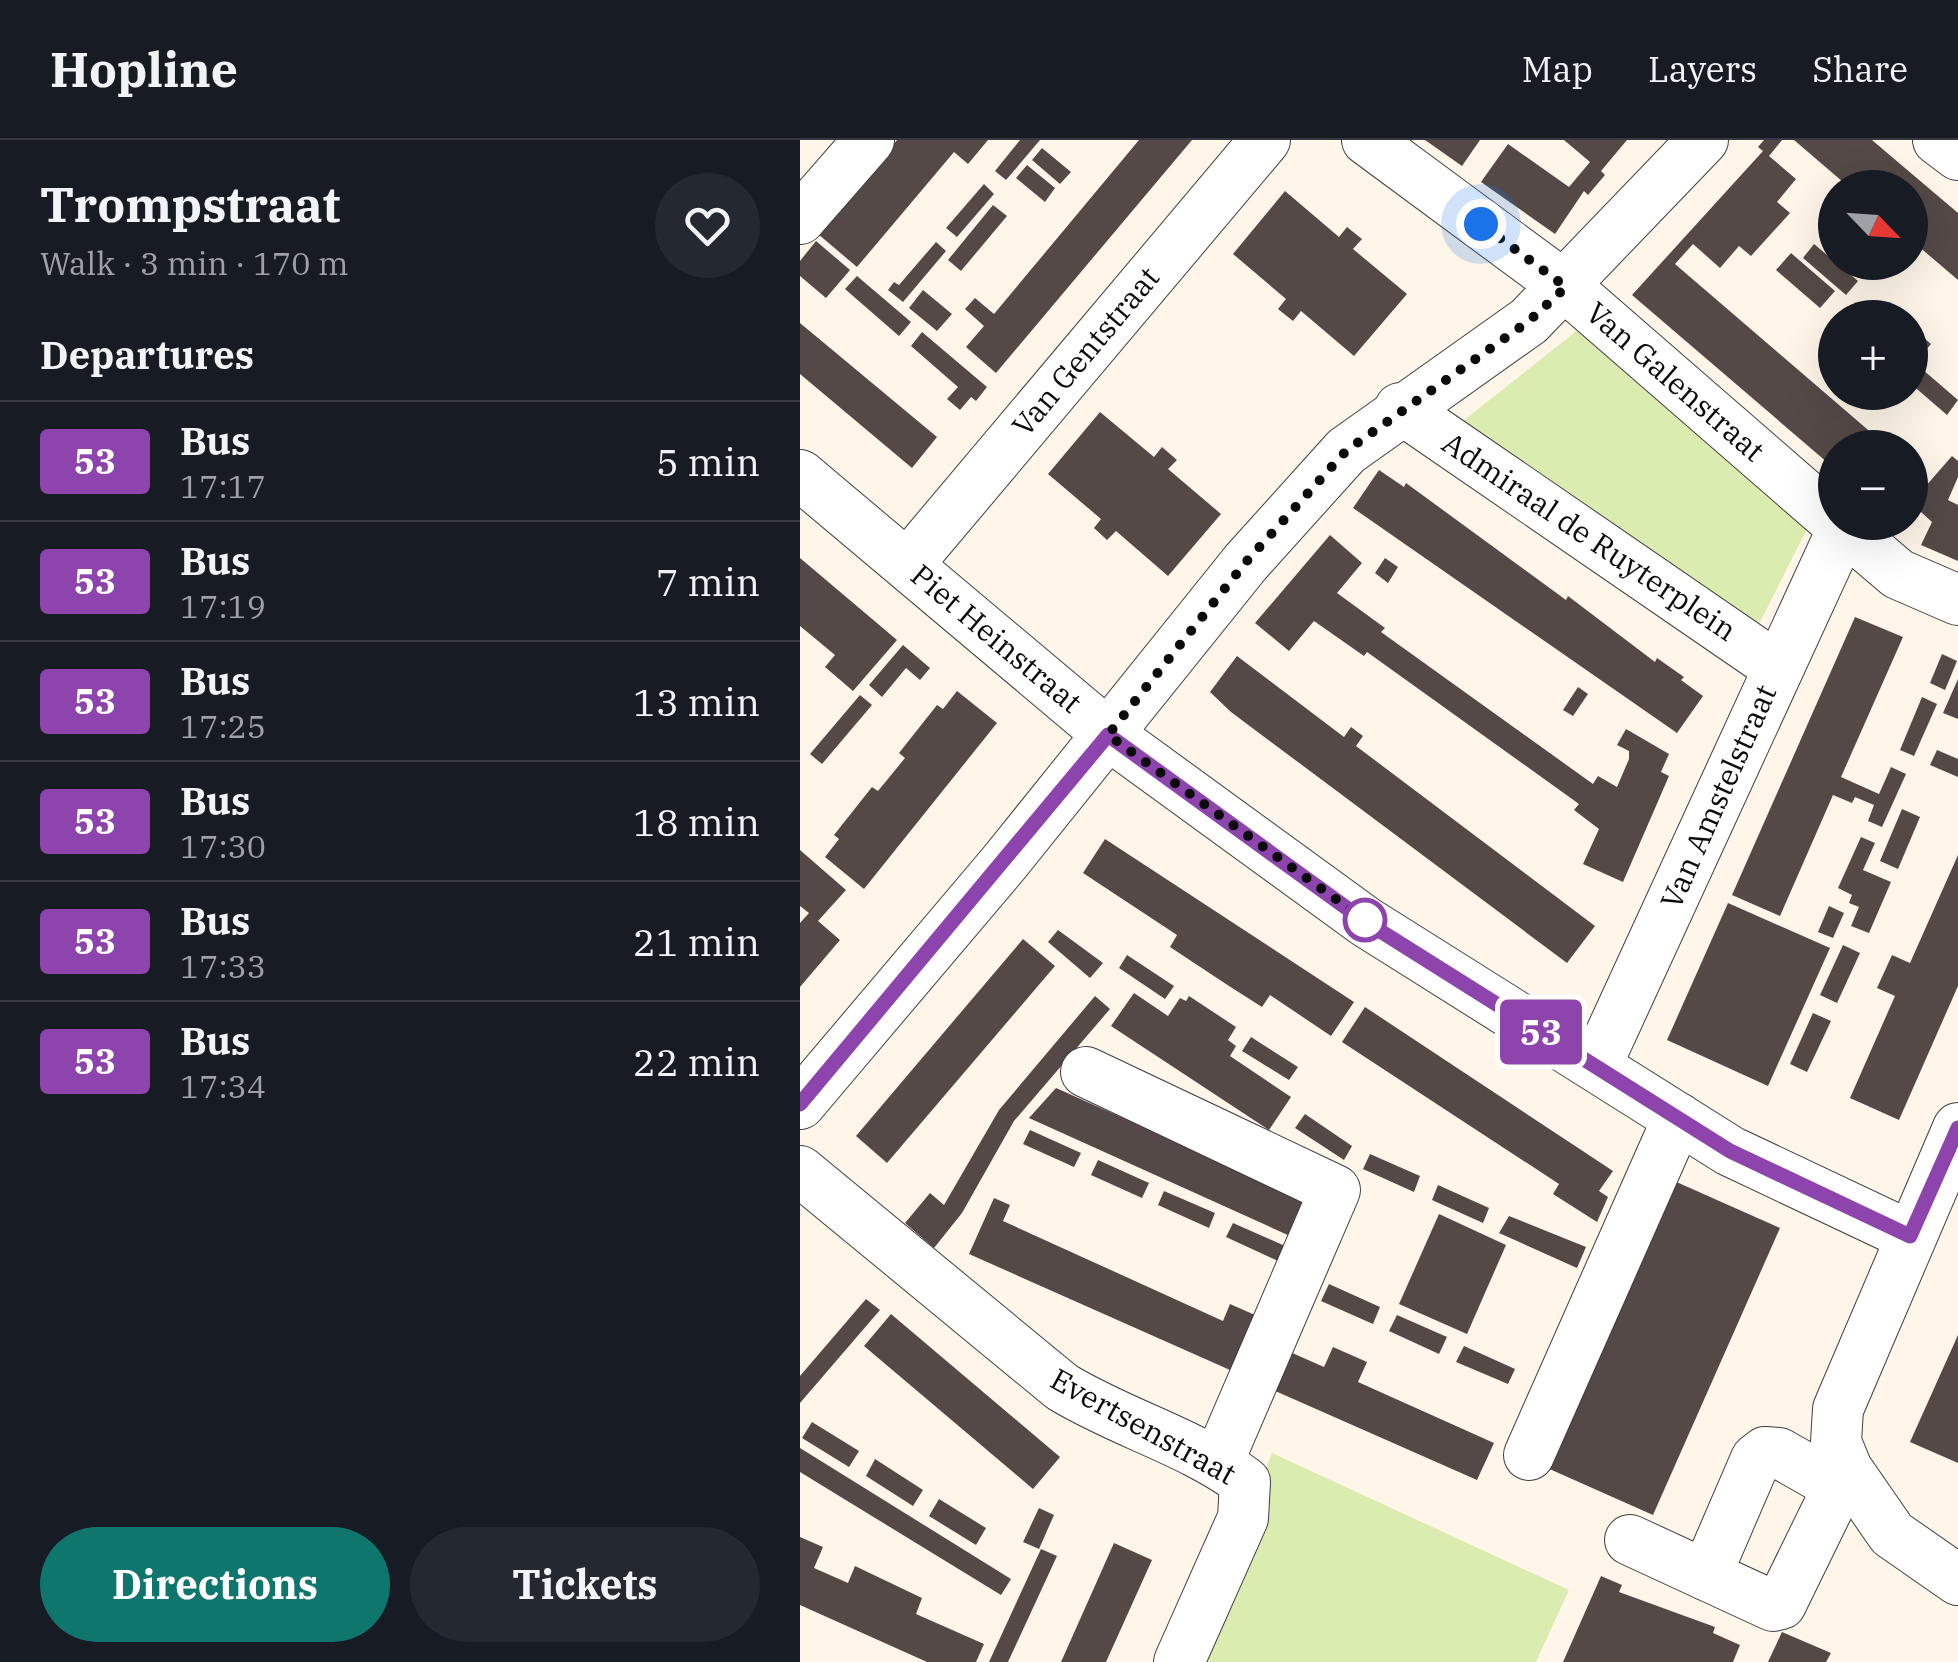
<!DOCTYPE html>
<meta charset="utf-8">
<style>
:root{--surface:#171b24;--page:#242831;--text:#f1f3f6;--muted:#9ea1a6;--line:#363941;--accent:#0f766e}
body{margin:0;font-family:"IBM Plex Serif",serif;background:var(--page);color:var(--text);height:100vh;display:flex;flex-direction:column;font-size:38px;white-space:nowrap}
*{box-sizing:border-box;margin:0}
p{font-size:32px;color:var(--muted)}
.icon{flex:none;width:55px;height:55px;fill:none;stroke:currentColor;stroke-width:2;stroke-linecap:round;stroke-linejoin:round}
.map{position:relative;flex:1;overflow:hidden}
.drawer{display:flex;flex-direction:column;background:var(--surface);width:800px}
.drawer>*{flex:none}
.badge{padding:0 20px;border-radius:8px;font-size:35px;line-height:65px}
.needle{width:65px;rotate:115deg}
.controls{position:absolute;left:1018px;top:30px;display:grid;gap:20px}
.controls a{display:grid;place-items:center;width:110px;height:110px;border-radius:50%;background:var(--surface);box-shadow:0 10px 40px #0002;font-size:50px}
.you{position:absolute;width:50px;height:50px;margin:-25px;border:8px solid #fff;border-radius:50%;background:#1a73e8;box-shadow:0 0 0 15px #1a73e833}
.map>.badge{position:absolute;translate:-50% -50%;box-shadow:0 0 0 5px #fff}
h2{padding:0 40px;font-size:38px;line-height:90px}
.round{display:grid;place-items:center;flex:none;width:105px;height:105px;border-radius:52px;background:var(--page)}
.summary{display:flex;align-items:center;justify-content:space-between;height:170px;padding:0 40px}
h1{font-size:48px;font-weight:800;line-height:75px}
.action{display:flex;gap:20px;margin-top:auto;padding:20px 40px}
.action a{flex:1;height:115px;border-radius:60px;background:var(--accent);color:#fff;font-size:40px;font-weight:800;line-height:115px;text-align:center}
.action a+a{background:var(--page);color:var(--text)}
ul{padding:0;list-style:none}
li{display:flex;align-items:center;gap:30px;height:120px;padding:0 40px;border-top:2px solid var(--line)}
li div{flex:1}
li b{display:block;font-size:38px}
li em{font-style:normal}
li .badge{min-width:110px;font-weight:700;text-align:center}
header{display:flex;align-items:center;gap:60px;box-sizing:border-box;height:140px;padding:0 50px;background:var(--surface);border-bottom:2px solid var(--line)}
header strong{font-size:48px}
nav{display:flex;gap:55px;margin-inline-start:auto;font-size:35px}
main{display:flex;flex:1;min-height:0}
.map>svg:first-child{display:block}
</style>
<header>
<strong>Hopline</strong>
<nav><a>Map</a><a>Layers</a><a>Share</a></nav>
</header>
<main>
<section class="drawer">
<div class="summary"><div><h1>Trompstraat</h1><p>Walk · 3 min · 170 m</p></div><a class="round"><svg class="icon" aria-label="heart" viewBox="0 0 24 24"><path d="M12 20l-8-8c-3-5 5-10 8-4 3-6 11-1 8 4z"/></svg></a></div>
<h2>Departures</h2>
<ul>
<li><span class="badge" style="background:#8e44ad;color:#fff">53</span><div><b>Bus</b><p>17:17</p></div><em>5 min</em></li>
<li><span class="badge" style="background:#8e44ad;color:#fff">53</span><div><b>Bus</b><p>17:19</p></div><em>7 min</em></li>
<li><span class="badge" style="background:#8e44ad;color:#fff">53</span><div><b>Bus</b><p>17:25</p></div><em>13 min</em></li>
<li><span class="badge" style="background:#8e44ad;color:#fff">53</span><div><b>Bus</b><p>17:30</p></div><em>18 min</em></li>
<li><span class="badge" style="background:#8e44ad;color:#fff">53</span><div><b>Bus</b><p>17:33</p></div><em>21 min</em></li>
<li><span class="badge" style="background:#8e44ad;color:#fff">53</span><div><b>Bus</b><p>17:34</p></div><em>22 min</em></li>
</ul>
<div class="action"><a>Directions</a><a>Tickets</a></div>
</section>
<div class="map">
<svg width="1158" height="1522" viewBox="0 0 1158 1522">
<rect width="100%" height="100%" fill="#fff6e9"/>
<g fill="#dbecb0">
<polygon points="779,189 1008,387 957,488 663,281"/>
<polygon points="472,1313 769,1450 736,1522 385,1522"/>
</g>
<g fill="#544946">
<polygon points="97,0 188,0 168,24 154,12 57,127 18,94"/>
<polygon points="220,0 240,0 206,40 195,31"/>
<polygon points="339,0 392,0 196,233 166,207 184,186 165,169 175,158 194,174"/>
<polygon points="625,0 680,0 662,26"/>
<polygon points="764,0 827,0 801,31 805,35 788,55 784,51 755,94 681,42 708,4 769,47 790,22"/>
<polygon points="964,0 982,0 969,16 996,39 977,62 990,73 951,116 939,106 920,128 893,104 875,124 1089,308 1035,308 1035,329 832,155 963,11 958,7"/>
<polygon points="994,0 1072,0 1112,34 1158,73 1158,140 1110,99 1110,48 1050,48"/>
<polygon points="242,8 271,32 260,44 232,20"/>
<polygon points="227,25 255,48 245,62 216,38"/>
<polygon points="184,44 194,54 157,97 146,88"/>
<polygon points="485,51 539,97 547,87 562,99 553,109 607,154 554,216 501,171 493,181 478,169 486,159 433,114"/>
<polygon points="193,65 207,76 161,131 148,120"/>
<polygon points="16,101 50,130 26,158 0,136 0,121"/>
<polygon points="136,102 146,111 103,162 88,150 94,142 99,145"/>
<polygon points="1014,104 1058,141 1046,155 1003,118"/>
<polygon points="991,113 1035,151 1020,168 976,130"/>
<polygon points="57,136 111,182 99,196 45,149"/>
<polygon points="123,150 152,174 137,191 109,168"/>
<polygon points="0,183 137,297 112,328 0,234"/>
<polygon points="1110,186 1131,204 1120,217 1110,209"/>
<polygon points="122,192 187,247 176,261 171,257 160,270 147,259 158,247 111,206"/>
<polygon points="1115,223 1158,260 1147,275 1110,243"/>
<polygon points="300,272 354,317 362,307 377,320 368,329 421,374 368,436 316,391 307,400 294,388 301,379 248,334"/>
<polygon points="1152,316 1158,321 1158,337 1148,360 1158,365 1158,421 1121,405 1132,382 1111,363"/>
<polygon points="579,330 604,347 606,343 766,460 768,456 855,522 857,518 884,537 881,540 903,556 877,593 553,368"/>
<polygon points="530,395 562,423 537,453 585,488 581,492 793,644 798,636 817,647 829,619 829,611 817,605 826,589 869,614 861,632 869,636 823,742 783,724 799,689 774,670 779,664 567,512 564,516 514,481 489,511 455,483"/>
<polygon points="0,418 97,500 53,551 25,527 35,515 0,486"/>
<polygon points="585,418 598,427 588,443 575,433"/>
<polygon points="1055,477 1103,497 1041,637 1079,654 1091,627 1106,634 1082,687 1068,681 1074,665 1055,657 1052,663 1033,655 980,776 932,755"/>
<polygon points="103,505 130,528 120,540 106,528 82,557 69,545"/>
<polygon points="1142,514 1157,521 1145,550 1130,543"/>
<polygon points="437,516 544,597 551,587 563,596 556,606 795,786 767,823 431,572 410,552"/>
<polygon points="1158,539 1158,579 1143,573"/>
<polygon points="778,547 788,554 773,576 763,570"/>
<polygon points="157,551 197,583 64,749 25,717 39,699 34,695 72,647 78,651 105,618 99,613 137,565 143,569"/>
<polygon points="60,555 72,565 22,624 10,614"/>
<polygon points="1122,557 1137,564 1114,616 1100,610"/>
<polygon points="1137,610 1158,619 1158,637 1130,625"/>
<polygon points="1102,669 1120,677 1098,729 1080,721"/>
<polygon points="1061,697 1075,703 1063,730 1091,742 1069,793 1051,786 1059,767 1049,763 1052,755 1038,748"/>
<polygon points="305,699 554,862 531,896 470,855 462,867 429,846 370,807 377,795 283,733"/>
<polygon points="0,710 46,750 18,781 40,800 0,847 0,783 9,773 0,766"/>
<polygon points="1158,715 1158,846 1099,980 1050,958 1095,856 1077,848 1092,815 1110,823"/>
<polygon points="928,763 1030,808 968,946 867,900"/>
<polygon points="1029,766 1044,773 1033,798 1018,792"/>
<polygon points="258,790 303,823 290,838 248,802"/>
<polygon points="223,799 255,826 87,1023 56,996"/>
<polygon points="1043,805 1060,813 1037,863 1020,855"/>
<polygon points="327,815 374,846 365,859 319,828"/>
<polygon points="334,853 368,876 380,858 386,861 389,856 436,887 428,900 436,906 430,916 491,957 469,990 311,886"/>
<polygon points="295,856 310,869 214,981 162,1073 134,1108 105,1083 130,1053 144,1065 199,970"/>
<polygon points="565,867 813,1031 799,1051 808,1057 797,1082 753,1054 759,1044 542,902"/>
<polygon points="1013,873 1031,881 1007,932 990,924"/>
<polygon points="451,897 498,927 489,940 442,911"/>
<polygon points="256,948 506,1060 490,1096 229,978"/>
<polygon points="505,974 552,1006 544,1020 495,988"/>
<polygon points="230,990 281,1013 274,1027 223,1004"/>
<polygon points="570,1014 620,1036 614,1052 563,1029"/>
<polygon points="298,1020 349,1043 342,1058 291,1035"/>
<polygon points="872,1040 980,1088 853,1375 745,1327"/>
<polygon points="638,1045 689,1068 683,1083 632,1060"/>
<polygon points="364,1051 415,1073 409,1088 358,1065"/>
<polygon points="194,1058 210,1065 203,1081 423,1181 430,1164 464,1179 439,1234 169,1114"/>
<polygon points="639,1074 706,1105 667,1194 599,1164"/>
<polygon points="709,1076 786,1107 777,1128 699,1093"/>
<polygon points="433,1083 485,1106 478,1121 426,1097"/>
<polygon points="529,1144 580,1167 573,1184 521,1161"/>
<polygon points="66,1159 80,1170 0,1263 0,1236"/>
<polygon points="91,1174 260,1317 233,1349 64,1206"/>
<polygon points="597,1175 647,1197 639,1214 589,1191"/>
<polygon points="1158,1195 1158,1323 1110,1302"/>
<polygon points="664,1206 715,1229 708,1244 656,1222"/>
<polygon points="533,1207 567,1222 558,1242 694,1303 677,1340 473,1250 490,1212 524,1227"/>
<polygon points="12,1282 59,1311 49,1327 2,1298"/>
<polygon points="0,1308 211,1439 201,1455 0,1332"/>
<polygon points="75,1319 123,1350 113,1366 66,1336"/>
<polygon points="139,1359 186,1388 176,1405 129,1376"/>
<polygon points="239,1368 254,1375 239,1409 223,1402"/>
<polygon points="0,1397 23,1407 14,1428 48,1443 55,1426 122,1458 116,1474 184,1504 176,1522 127,1522 0,1465"/>
<polygon points="314,1403 352,1420 306,1522 261,1522"/>
<polygon points="241,1409 257,1416 208,1522 189,1522"/>
<polygon points="801,1436 822,1445 819,1452 915,1487 913,1493 940,1505 933,1522 763,1522"/>
<polygon points="982,1492 1031,1513 1026,1522 968,1522"/>
</g>
<g fill="none" stroke-linecap="round" stroke-linejoin="round">
<defs>
<g id="minor">
<polyline points="567,0 766,147 1035,381"/>
<polyline points="1138,0 1158,15"/>
<polyline points="0,79 69,0"/>
<polyline points="600,268 977,527"/>
<polyline points="0,335 309,595 566,782 930,1011 1110,1096"/>
<polyline points="1037,382 1098,434 1158,460"/>
<polyline points="108,424 465,0"/>
<polyline points="796,926 1043,388"/>
<polyline points="286,932 535,1050 418,1322"/>
<polyline points="0,964 204,723 446,422 546,311 729,181 903,0"/>
<polyline points="1158,988 1038,1269 1036,1302 1047,1329 1092,1394 1158,1440"/>
<path d="M0 1031 262 1247C321 1283 390 1301 445 1342L443 1378 379 1522"/>
<polyline points="729,1315 878,978"/>
<polyline points="830,1400 973,1466 981,1464 1047,1329"/>
<polyline points="906,1435 956,1319 965,1312 979,1313 1037,1346"/>
</g>
</defs>
<use href="#minor" stroke="#3e3e3e" stroke-width="52"/>
<use href="#minor" stroke="#fff" stroke-width="50"/>
</g>
<g fill="none" stroke-linecap="round" stroke-linejoin="round">
<defs>
<polyline id="line" points="0,964 308,595 566,782 930,1011 1110,1096 1158,988"/>
</defs>
<use href="#line" stroke="#fff" stroke-width="22"/>
<use href="#line" stroke="#8e44ad" stroke-width="15"/>
<polyline stroke="#0b0b0b" stroke-width="10" stroke-dasharray="0 18" points="565,780 308,595 446,422 546,311 729,181 766,147 681,84"/>
</g>
<circle fill="#fff" stroke="#8e44ad" stroke-width="5" cx="565" cy="780" r="20"/>
<g text-anchor="middle" stroke-width="10" stroke-linejoin="round" paint-order="stroke">
<g font-size="30" fill="#0b0b0b" stroke="#fff">
<text transform="translate(286 212) rotate(-50)" y="10">Van Gentstraat</text>
<text transform="translate(875 242) rotate(41)" y="10">Van Galenstraat</text>
<text transform="translate(789 397) rotate(34)" y="10">Admiraal de Ruyterplein</text>
<text transform="translate(196 499) rotate(40)" y="10">Piet Heinstraat</text>
<text transform="translate(919 657) rotate(-66)" y="10">Van Amstelstraat</text>
<text transform="translate(343 1287) rotate(29)" y="10">Evertsenstraat</text>
</g>
</g>
</svg>
<div class="controls">
<a><svg class="needle" viewBox="-14 -14 28 28"><path d="M0-13l5 13h-10z" fill="#e53935"/><path d="M0 13l5-13h-10z" fill="#9ea1a6"/></svg></a>
<a>+</a>
<a>−</a>
</div>
<div class="you" style="left:681px;top:84px"></div>
<b class="badge" style="left:741px;top:892px;background:#8e44ad;color:#fff">53</b>
</div>
</main>
